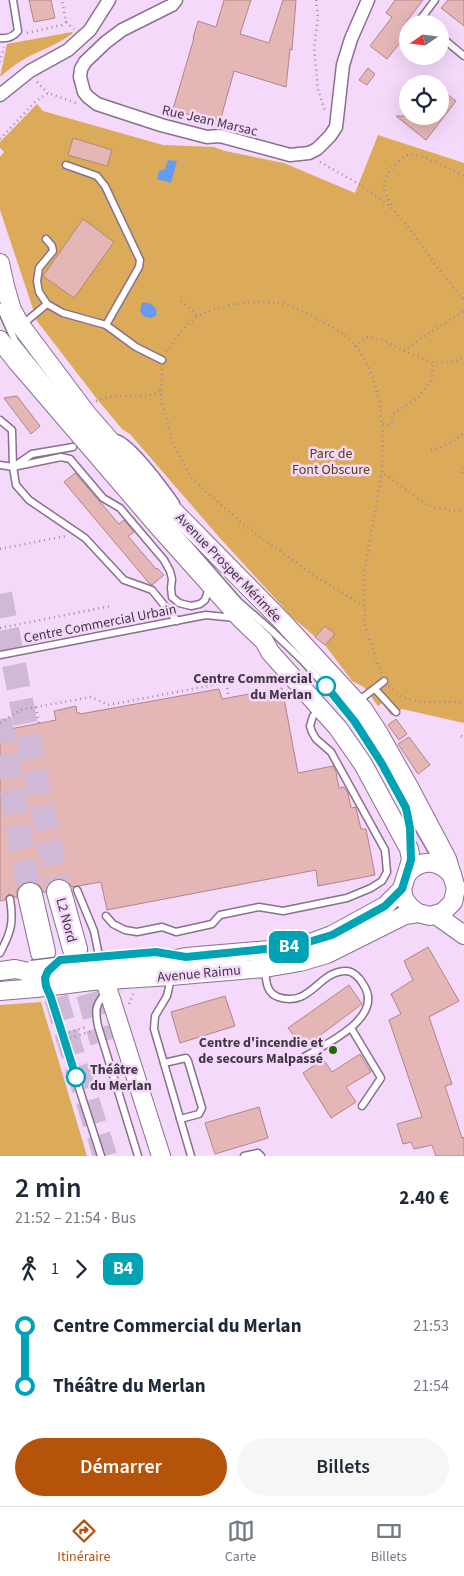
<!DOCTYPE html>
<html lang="fr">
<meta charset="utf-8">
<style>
:root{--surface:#fff;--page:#f6f6f7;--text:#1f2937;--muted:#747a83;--line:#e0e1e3;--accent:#b45309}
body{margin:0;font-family:"Source Sans 3",sans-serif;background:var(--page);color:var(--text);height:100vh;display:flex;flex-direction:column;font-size:19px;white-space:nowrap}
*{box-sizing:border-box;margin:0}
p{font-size:16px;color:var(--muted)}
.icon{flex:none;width:28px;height:28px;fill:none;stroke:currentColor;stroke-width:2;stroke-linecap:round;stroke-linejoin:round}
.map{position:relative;height:1156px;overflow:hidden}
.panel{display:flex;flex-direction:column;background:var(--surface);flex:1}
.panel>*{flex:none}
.badge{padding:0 10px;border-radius:8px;font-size:18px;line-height:32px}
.needle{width:32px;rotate:256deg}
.tools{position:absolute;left:399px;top:15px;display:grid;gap:10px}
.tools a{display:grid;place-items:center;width:50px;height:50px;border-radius:50%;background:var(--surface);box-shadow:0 5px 20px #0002;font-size:25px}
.map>.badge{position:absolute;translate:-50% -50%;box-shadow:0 0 0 2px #fff}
.legs{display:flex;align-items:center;gap:8px;height:55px;padding:0 15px;font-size:16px}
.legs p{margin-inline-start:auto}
.headline{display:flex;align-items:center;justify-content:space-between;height:85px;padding:0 15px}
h1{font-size:28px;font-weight:600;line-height:38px}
.cta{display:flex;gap:10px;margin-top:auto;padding:10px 15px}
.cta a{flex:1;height:58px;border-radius:30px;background:var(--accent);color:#fff;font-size:20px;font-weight:600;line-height:58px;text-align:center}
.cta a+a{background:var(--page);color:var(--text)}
ul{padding:0 15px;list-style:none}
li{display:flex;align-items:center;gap:18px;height:60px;font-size:19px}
li i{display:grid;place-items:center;width:8px;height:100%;margin:0 6px;background:currentColor}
li i::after{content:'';width:12px;height:12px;margin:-6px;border:4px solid;border-radius:50%;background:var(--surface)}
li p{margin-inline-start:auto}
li:first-child i{background:linear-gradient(#0000 50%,currentColor 0)}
li:last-child i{background:linear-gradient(currentColor 50%,#0000 0)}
.tab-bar{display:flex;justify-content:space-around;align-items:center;height:70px;border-top:1px solid var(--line);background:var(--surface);font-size:14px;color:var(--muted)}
.tab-bar a{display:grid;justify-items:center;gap:2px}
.tab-bar .active{color:var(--accent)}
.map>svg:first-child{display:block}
</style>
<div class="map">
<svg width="464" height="1156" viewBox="0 0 464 1156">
<rect width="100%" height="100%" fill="#f4d9fa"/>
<g fill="#dbab59">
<path d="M72 32 73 33C57 45 43 49 26 58 17 63 8 70 0 77L7 44Z"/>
<polygon points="37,104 43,111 163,145 214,147 225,151 284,163 355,193 378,135 464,163 464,723 402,709 391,715 382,703 378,706 364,687 352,681 325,645 293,618 219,537 130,434 122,429 97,399 37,321 0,210 0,157 4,152 0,148 0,142"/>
<polygon points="41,1002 87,1156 0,1156 0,1005"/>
</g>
<g fill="#659bf1">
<polygon points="168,160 177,161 171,183 157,179 159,171 165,169"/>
<path d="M142 303C149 301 154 305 157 311L156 316 150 318 143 316 140 311Z"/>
</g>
<g fill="#e4b6b6" stroke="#b18585">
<polygon points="29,0 51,0 55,18 34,22"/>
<polygon points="224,0 251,0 240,34 269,43 283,0 296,0 292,50 290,49 286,87 234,71 219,125 173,109 194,38 193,38 198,21 216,27"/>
<polygon points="395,0 423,0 403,26 408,30 408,33 387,59 370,46 392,17 386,13"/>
<polygon points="448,0 464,0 464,26 441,8"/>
<polygon points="368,68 375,74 367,85 359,80"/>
<polygon points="440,89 456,101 426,140 396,116 440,116"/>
<polygon points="73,138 112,150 107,166 68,155"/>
<polygon points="83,219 114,242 74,298 43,276"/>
<polygon points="17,396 40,426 31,434 4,398"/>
<polygon points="75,473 119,524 124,520 134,532 128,536 156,569 157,568 164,575 152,585 149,583 64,482"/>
<polygon points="325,626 335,634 325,645 315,637"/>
<polygon points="282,688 298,773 333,766 336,772 339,788 344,787 348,793 351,808 356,807 356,808 361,829 366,829 375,875 318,886 316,870 107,910 101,882 72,887 68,882 63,879 56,879 49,883 46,892 44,893 40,886 34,882 27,882 20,885 17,891 17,898 9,894 6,897 5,900 0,901 0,731 56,720 54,711 76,706 77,713 80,713 80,714 219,689 222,699"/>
<polygon points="396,719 407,734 399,740 388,725"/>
<polygon points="409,737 430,765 418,774 398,744"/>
<polygon points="428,947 459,1001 429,1017 452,1084 445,1086 462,1138 464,1137 464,1156 436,1156 432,1145 414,1149 411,1142 403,1144 397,1124 422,1117 389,1020 401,1014 391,994 413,980 404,961"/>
<polygon points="349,985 362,1004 303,1048 288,1028"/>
<polygon points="225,996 235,1026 180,1043 171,1012"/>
<polygon points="360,1054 371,1072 346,1087 356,1102 331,1118 303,1073 323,1059 332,1072"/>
<polygon points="259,1107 268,1138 215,1154 205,1123"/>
</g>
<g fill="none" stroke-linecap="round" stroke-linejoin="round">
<g stroke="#d0b9d6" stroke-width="24" stroke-dasharray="24 12" stroke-linecap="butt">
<polyline points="0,594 59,892"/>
<polyline points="0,719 30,895"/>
<polyline points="78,959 102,1042"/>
<polyline points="46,963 69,1042 105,1156"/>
</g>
<defs>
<g id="lane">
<polyline points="425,24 420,20 435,0"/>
<polyline points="440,36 464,56"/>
<path d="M0 38C8 39 13 37 18 31L13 0"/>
<polyline points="66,165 97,176 105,186 140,260 139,267 106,325"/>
<polyline points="46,239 52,246 53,251 39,268 37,281 39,292 47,304 63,313 106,325 136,347 162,360"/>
<polyline points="0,307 15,341 65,403 238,601 272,631 303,661 349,713 382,764 438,862"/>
<polyline points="23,324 47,304"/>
<polyline points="0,420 12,430 13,467 16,485 29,500 85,538 124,580 152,590 177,621"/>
<path d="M116 438C131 441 166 489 176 503"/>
<polyline points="0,465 13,467 61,457 70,459 103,498 120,508 164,560 170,571 172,579 171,588 172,597 179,603 191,606 200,604 205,600 209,588"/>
<polyline points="16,465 32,454 73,447"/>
<polyline points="0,655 206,615 235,618"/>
<polyline points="375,689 396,712"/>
<path d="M358 702C366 694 375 689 384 681"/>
<polyline points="406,810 409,828 409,839"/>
<polyline points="77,890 94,931 99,956"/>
<polyline points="106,916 113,924 125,930 137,932 162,927 176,932 212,924 220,915 259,907 283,911 347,898 371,888 382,881 387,872 385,850 331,752 316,739 312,732 310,726 313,716 320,709"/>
<path d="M0 953C11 932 14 923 10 899"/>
<polyline points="88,957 156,952 170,954"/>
<path d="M265 969C266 980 266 993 278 997 311 1008 318 971 346 971 353 971 360 978 363 984 386 1017 326 1044 304 1057"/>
<polyline points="171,978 167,996 155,1016 154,1029 191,1156"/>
<polyline points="47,989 101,1156"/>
<path d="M106 993C95 1004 95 1011 98 1026L138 1156"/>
<polyline points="351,1028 381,1078 362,1106"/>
<polyline points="164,1063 186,1058 188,1061 202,1108 199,1114 180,1119"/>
<polyline points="244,1156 258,1153 261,1156"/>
</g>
<g id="street">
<polyline points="176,0 172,5 122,30 106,42 85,62 81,69 80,77 84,92 88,97 97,104 161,125 207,137 220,136 290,155 309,153 317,149 330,136 336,127 343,65 351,39 368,0"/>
<polyline points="0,95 30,71 68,50 90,30 109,0"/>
</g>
<g id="secondary">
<polyline points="0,263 5,286 12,310 21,326 87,414 155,492 282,621 363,709 378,732 409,787 447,859 456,888 453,902 443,912 430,916 418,913 410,907 404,899 402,889 411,860 409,849 363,764 338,728 270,652 264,641 241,619 157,525 17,362 0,340"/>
<path d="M408 873C422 858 439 860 452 875"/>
<polyline points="436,915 464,935"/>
<polyline points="89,968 157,963 186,957 280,949 313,942 332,935 385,906 402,889"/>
<polyline points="0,971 15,969 33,973"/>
<polyline points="102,971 161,1156"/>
<polyline points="92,981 171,976 265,968 300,962 327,954 405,915 418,913"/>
<polyline points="0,991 36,988"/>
</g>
<g id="highway">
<polyline points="59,892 75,949"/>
<polyline points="30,895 43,952"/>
</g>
</defs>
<use href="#lane" stroke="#88708e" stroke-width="9"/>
<use href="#street" stroke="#88708e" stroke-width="15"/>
<use href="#secondary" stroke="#88708e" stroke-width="20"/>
<use href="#highway" stroke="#88708e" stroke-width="26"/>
<g stroke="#9e8ba3" stroke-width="2.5" stroke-dasharray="1 4" stroke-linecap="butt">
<polyline points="316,0 318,18 314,48 318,89 325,111"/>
<polyline points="66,22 74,29"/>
<polyline points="27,33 62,25 66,22 62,0"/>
<polyline points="0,62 4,47"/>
<polyline points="37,82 48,93"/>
<polyline points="0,139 36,101 48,93 76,103"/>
<polyline points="320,162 359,184 391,207 414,234 436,266 464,300"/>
<path d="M391 205C384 190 380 183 391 169 396 164 402 156 409 155 421 153 453 170 464 176"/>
<polyline points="181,301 198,316"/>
<polyline points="355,346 366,337 383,340 411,354 433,363 454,362 464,357"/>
<polyline points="404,351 427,334 464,311"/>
<path d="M167 352C176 339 185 323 200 315 222 304 253 300 278 303 292 304 334 327 346 336 353 341 361 353 365 360 384 395 383 433 382 472L427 505 453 511H464"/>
<polyline points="162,369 161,398 173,444 192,479 244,525 310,573 364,606"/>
<polyline points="96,401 112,396 148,396 162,390"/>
<polyline points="383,424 391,425 393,414 419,397 432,379 433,363"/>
<path d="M431 450C445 447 454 442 464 433"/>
<polyline points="462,473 464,466"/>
<polyline points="0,549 66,536"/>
<polyline points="0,628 111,606"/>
<polyline points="381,673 365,625 364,574 382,472"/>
<polyline points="226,683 229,698"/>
<polyline points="389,686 402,697 422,702 464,702"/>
<polyline points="36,707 39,723"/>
<polyline points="0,723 20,710 91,697 108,705 272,674"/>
<polyline points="461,736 464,737"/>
<polyline points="129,1004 133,994"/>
<polyline points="69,1032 87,1027"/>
<polyline points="70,1038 92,1031"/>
</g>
<use href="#lane" stroke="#fff" stroke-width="6"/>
<use href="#street" stroke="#fff" stroke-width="12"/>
<use href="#secondary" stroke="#fff" stroke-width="18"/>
<use href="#highway" stroke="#fff" stroke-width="24"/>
<defs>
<polyline id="lane-bridge" points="31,964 88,957"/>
<g id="secondary-bridge">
<polyline points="33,973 89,968"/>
<polyline points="36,988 92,981"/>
</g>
</defs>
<use href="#lane-bridge" stroke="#88708e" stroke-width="9" stroke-linecap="butt"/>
<use href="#secondary-bridge" stroke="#88708e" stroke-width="20" stroke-linecap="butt"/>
<use href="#lane-bridge" stroke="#fff" stroke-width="6"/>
<use href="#secondary-bridge" stroke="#fff" stroke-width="18"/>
</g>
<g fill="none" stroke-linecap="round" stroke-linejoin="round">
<defs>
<polyline id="line-1" points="76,1077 51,998 46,986 45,978 48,971 60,960 156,952 186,957 295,946 332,935 385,906 402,889 411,860 410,828 406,808 382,764 355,722 326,686"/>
</defs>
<use href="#line-1" stroke="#fff" stroke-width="11"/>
<use href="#line-1" stroke="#00a3b4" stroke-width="8"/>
</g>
<g fill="#fff" stroke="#00a3b4" stroke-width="2.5">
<circle cx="326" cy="686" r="9"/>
<circle cx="76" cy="1077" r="9"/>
</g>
<circle fill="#206800" stroke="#f4d9fa" stroke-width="2" cx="333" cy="1050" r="5"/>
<g text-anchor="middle" stroke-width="5" stroke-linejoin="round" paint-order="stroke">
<g font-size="14" fill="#423745" stroke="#f4d9fa">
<text transform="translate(210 120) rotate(13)" y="5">Rue Jean Marsac</text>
<text transform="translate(229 567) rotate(46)" y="5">Avenue Prosper Mérimée</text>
<text transform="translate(100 623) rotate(-11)" y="5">Centre Commercial Urbain</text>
<text transform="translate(67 920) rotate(75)" y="5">L2 Nord</text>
<text transform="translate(199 973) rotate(-5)" y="5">Avenue Raimu</text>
</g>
<g font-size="14" fill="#594115" stroke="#f4d9fa">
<text x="331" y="458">Parc de<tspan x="331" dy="16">Font Obscure</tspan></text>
</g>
<g font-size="14" font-weight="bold" fill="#423745" stroke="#f4d9fa" text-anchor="end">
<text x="312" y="683">Centre Commercial<tspan x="312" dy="16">du Merlan</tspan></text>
<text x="90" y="1074" text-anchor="start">Théâtre<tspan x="90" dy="16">du Merlan</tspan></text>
</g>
<g font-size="14" font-weight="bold" fill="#423745" stroke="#f4d9fa" text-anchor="end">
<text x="323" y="1047">Centre d'incendie et<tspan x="323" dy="16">de secours Malpassé</tspan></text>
</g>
</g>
</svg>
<div class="tools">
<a><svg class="needle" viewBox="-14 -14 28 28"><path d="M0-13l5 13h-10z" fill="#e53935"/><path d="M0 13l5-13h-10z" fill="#747a83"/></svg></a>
<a><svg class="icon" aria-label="locate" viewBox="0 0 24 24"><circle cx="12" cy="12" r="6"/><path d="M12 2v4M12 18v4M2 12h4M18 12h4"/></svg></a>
</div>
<b class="badge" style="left:289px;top:947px;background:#00a3b4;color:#fff">B4</b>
</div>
<section class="panel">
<div class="headline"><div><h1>2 min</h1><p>21:52 – 21:54 · Bus</p></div><b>2.40 €</b></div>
<div class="legs"><svg class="icon" aria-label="walk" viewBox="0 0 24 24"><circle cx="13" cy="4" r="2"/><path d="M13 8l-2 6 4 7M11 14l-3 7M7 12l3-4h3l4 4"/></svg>1<svg class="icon" aria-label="forward" viewBox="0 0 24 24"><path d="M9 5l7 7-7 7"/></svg><b class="badge" style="background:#00a3b4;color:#fff">B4</b></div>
<ul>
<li><i style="color:#00a3b4"></i><b>Centre Commercial du Merlan</b><p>21:53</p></li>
<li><i style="color:#00a3b4"></i><b>Théâtre du Merlan</b><p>21:54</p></li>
</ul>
<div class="cta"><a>Démarrer</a><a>Billets</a></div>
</section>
<nav class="tab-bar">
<a class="active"><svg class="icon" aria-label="directions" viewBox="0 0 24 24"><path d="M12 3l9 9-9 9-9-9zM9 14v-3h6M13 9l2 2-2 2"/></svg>Itinéraire</a>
<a><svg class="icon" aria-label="map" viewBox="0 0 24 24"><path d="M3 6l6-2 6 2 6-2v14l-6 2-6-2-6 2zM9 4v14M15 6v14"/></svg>Carte</a>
<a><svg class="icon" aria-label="tickets" viewBox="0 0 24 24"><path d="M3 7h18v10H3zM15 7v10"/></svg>Billets</a>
</nav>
